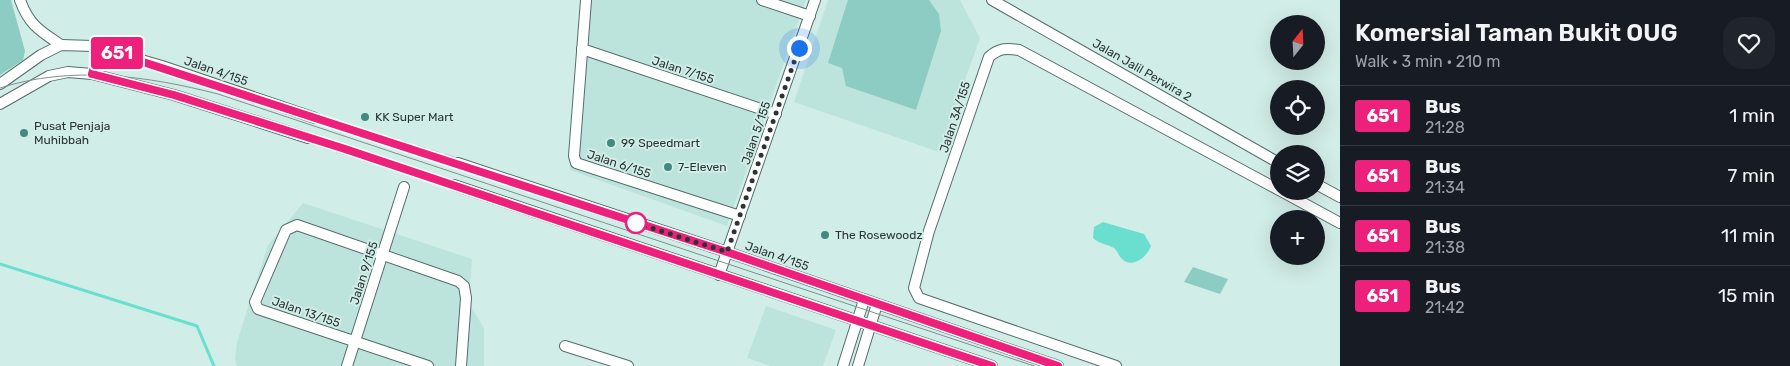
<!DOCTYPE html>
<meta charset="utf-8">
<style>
:root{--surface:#171b24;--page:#20242c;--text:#f1f3f6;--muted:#9ea1a6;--line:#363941}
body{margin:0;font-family:Rubik,sans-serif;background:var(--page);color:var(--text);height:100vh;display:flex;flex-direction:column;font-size:19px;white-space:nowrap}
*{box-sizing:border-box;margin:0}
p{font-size:16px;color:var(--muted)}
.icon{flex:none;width:28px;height:28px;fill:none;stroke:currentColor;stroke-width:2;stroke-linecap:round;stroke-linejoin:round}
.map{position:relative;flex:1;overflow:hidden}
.panel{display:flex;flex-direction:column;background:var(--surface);width:450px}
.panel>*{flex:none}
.badge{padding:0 10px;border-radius:4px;font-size:18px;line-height:32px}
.needle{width:32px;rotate:18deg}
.buttons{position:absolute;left:1270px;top:15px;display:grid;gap:10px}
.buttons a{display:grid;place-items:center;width:55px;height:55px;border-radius:50%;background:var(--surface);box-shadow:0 5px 20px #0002;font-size:25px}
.you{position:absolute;width:25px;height:25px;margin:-12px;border:4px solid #fff;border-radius:50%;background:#1a73e8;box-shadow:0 0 0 8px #1a73e833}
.map>.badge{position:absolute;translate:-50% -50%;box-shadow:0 0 0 2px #fff}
.round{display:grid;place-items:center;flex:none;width:52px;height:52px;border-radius:20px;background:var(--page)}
.summary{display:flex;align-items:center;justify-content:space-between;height:85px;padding:0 15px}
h1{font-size:24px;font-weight:600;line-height:38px}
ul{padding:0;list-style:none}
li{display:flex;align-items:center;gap:15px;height:60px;padding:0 15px;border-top:1px solid var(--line)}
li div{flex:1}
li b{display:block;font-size:19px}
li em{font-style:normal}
li .badge{min-width:55px;font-weight:700;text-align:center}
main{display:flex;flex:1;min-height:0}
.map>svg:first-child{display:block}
</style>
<main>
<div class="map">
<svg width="1340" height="366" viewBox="0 0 1340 366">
<rect width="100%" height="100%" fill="#d1ede8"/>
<g fill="#bde3dd">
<polygon points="581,0 806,0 727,226 570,170"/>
<polygon points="828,0 960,0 980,38 939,152 794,102"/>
<polygon points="303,203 472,259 469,304 484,328 484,366 237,366 235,360 237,342 268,245"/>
<polygon points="766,306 836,330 823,366 771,366 747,358"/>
</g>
<g fill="#8dccc2">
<polygon points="0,0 11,0 25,51 23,60 0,75"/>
<polygon points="848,0 929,0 939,14 941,31 916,110 846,86 842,68 828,63"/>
<polygon points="1193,267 1228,279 1220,294 1184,282"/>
</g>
<path fill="#6adfd0" d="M1103 222 1144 234 1151 246C1147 257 1132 270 1121 258 1118 255 1118 251 1114 248 1107 244 1099 244 1093 238L1094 227Z"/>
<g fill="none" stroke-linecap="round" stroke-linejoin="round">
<polyline stroke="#6adfd0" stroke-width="3" points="0,264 197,326 214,366"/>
<g stroke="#b0c8c4" stroke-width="10" stroke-dasharray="10 5" stroke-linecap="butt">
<polyline points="315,118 458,163"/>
<polyline points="308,138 454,185"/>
</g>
<defs>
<g id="minor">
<path d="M20 0C29 25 40 31 61 45"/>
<polyline points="586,0 574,156 576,163 740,216"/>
<polyline points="762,0 810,16"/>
<polyline points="992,0 1279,163"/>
<polyline points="582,49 776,114"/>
<polyline points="0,84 41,55 61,45 93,46 162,66 315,118"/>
<polyline points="0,104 49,76 68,72 92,74 174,95 308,138"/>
<polyline points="458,163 727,252 1058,366"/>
<polyline points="1316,184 1340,197"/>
<polyline points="454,185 992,366"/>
<polyline points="1281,191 1340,223"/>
<polyline points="719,275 815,0"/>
<polyline points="565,346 628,366"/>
<polyline points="347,366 404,187"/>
<polyline points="428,366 258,309 255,302 286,230 297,225 458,281 464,286 466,298 461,366"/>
<polyline points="843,366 864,300"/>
<polyline points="858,366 877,304"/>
<path d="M1116 366 919 298 914 288 929 231 989 57C999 48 1006 48 1019 50L1279 190"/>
</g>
</defs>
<use href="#minor" stroke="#546d68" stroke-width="12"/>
<use href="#minor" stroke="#fff" stroke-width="10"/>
<path stroke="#7e928e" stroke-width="1" d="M0 88C71 65 148 76 218 94L1034 366"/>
</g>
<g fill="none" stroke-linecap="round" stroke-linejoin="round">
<defs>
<polyline id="line" points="992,366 345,149 174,95 92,74 100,48 727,252 1058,366"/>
</defs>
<use href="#line" stroke="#fff" stroke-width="11"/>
<use href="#line" stroke="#ed207b" stroke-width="8"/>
<polyline stroke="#2a3533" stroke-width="5" stroke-dasharray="0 9" points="636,223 727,252 799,48"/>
</g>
<g fill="#43897f" stroke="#d1ede8" stroke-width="2">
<circle cx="365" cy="117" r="5"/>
<circle cx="24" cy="133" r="5"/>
<circle cx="611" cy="143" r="5"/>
<circle cx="668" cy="167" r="5"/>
<circle cx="825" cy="235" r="5"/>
</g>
<circle fill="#fff" stroke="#ed207b" stroke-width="2.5" cx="636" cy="223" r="10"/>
<g text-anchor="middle" stroke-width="4" stroke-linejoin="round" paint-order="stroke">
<g font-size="12" fill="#2a3533" stroke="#d1ede8">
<text transform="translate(683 70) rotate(18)" y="4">Jalan 7/155</text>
<text transform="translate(1142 70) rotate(30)" y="4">Jalan Jalil Perwira 2</text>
<text transform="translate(216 71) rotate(19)" y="4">Jalan 4/155</text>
<text transform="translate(955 117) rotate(-72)" y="4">Jalan 3A/155</text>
<text transform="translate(756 133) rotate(-71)" y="4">Jalan 5/155</text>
<text transform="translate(619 164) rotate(18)" y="4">Jalan 6/155</text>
<text transform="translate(777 256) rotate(19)" y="4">Jalan 4/155</text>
<text transform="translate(364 273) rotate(-72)" y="4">Jalan 9/155</text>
<text transform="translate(306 312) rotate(19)" y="4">Jalan 13/155</text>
</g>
<g font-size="12" fill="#2a3533" stroke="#d1ede8" text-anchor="start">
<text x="375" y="121">KK Super Mart</text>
<text x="34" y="130">Pusat Penjaja<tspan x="34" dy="14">Muhibbah</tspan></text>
<text x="621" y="147">99 Speedmart</text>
<text x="678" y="171">7-Eleven</text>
<text x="835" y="239">The Rosewoodz</text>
</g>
</g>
</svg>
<div class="buttons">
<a><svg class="needle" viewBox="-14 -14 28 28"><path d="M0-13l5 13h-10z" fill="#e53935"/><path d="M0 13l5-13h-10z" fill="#9ea1a6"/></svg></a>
<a><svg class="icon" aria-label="locate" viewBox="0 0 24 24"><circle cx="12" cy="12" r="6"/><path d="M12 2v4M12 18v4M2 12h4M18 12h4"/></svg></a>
<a><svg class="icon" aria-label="layers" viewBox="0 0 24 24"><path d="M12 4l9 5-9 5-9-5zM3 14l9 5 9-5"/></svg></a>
<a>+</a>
</div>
<div class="you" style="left:799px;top:48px"></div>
<b class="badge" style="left:117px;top:53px;background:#ed207b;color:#fff">651</b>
</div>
<section class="panel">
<div class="summary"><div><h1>Komersial Taman Bukit OUG</h1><p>Walk · 3 min · 210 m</p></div><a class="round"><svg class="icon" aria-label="heart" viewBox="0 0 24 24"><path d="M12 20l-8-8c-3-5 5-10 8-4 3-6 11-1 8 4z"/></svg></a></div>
<ul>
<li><span class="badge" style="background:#ed207b;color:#fff">651</span><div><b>Bus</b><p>21:28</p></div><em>1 min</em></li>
<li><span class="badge" style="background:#ed207b;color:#fff">651</span><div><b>Bus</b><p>21:34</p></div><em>7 min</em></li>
<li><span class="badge" style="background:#ed207b;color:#fff">651</span><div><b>Bus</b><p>21:38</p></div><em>11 min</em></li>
<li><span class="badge" style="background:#ed207b;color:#fff">651</span><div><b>Bus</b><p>21:42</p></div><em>15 min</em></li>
</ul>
</section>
</main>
